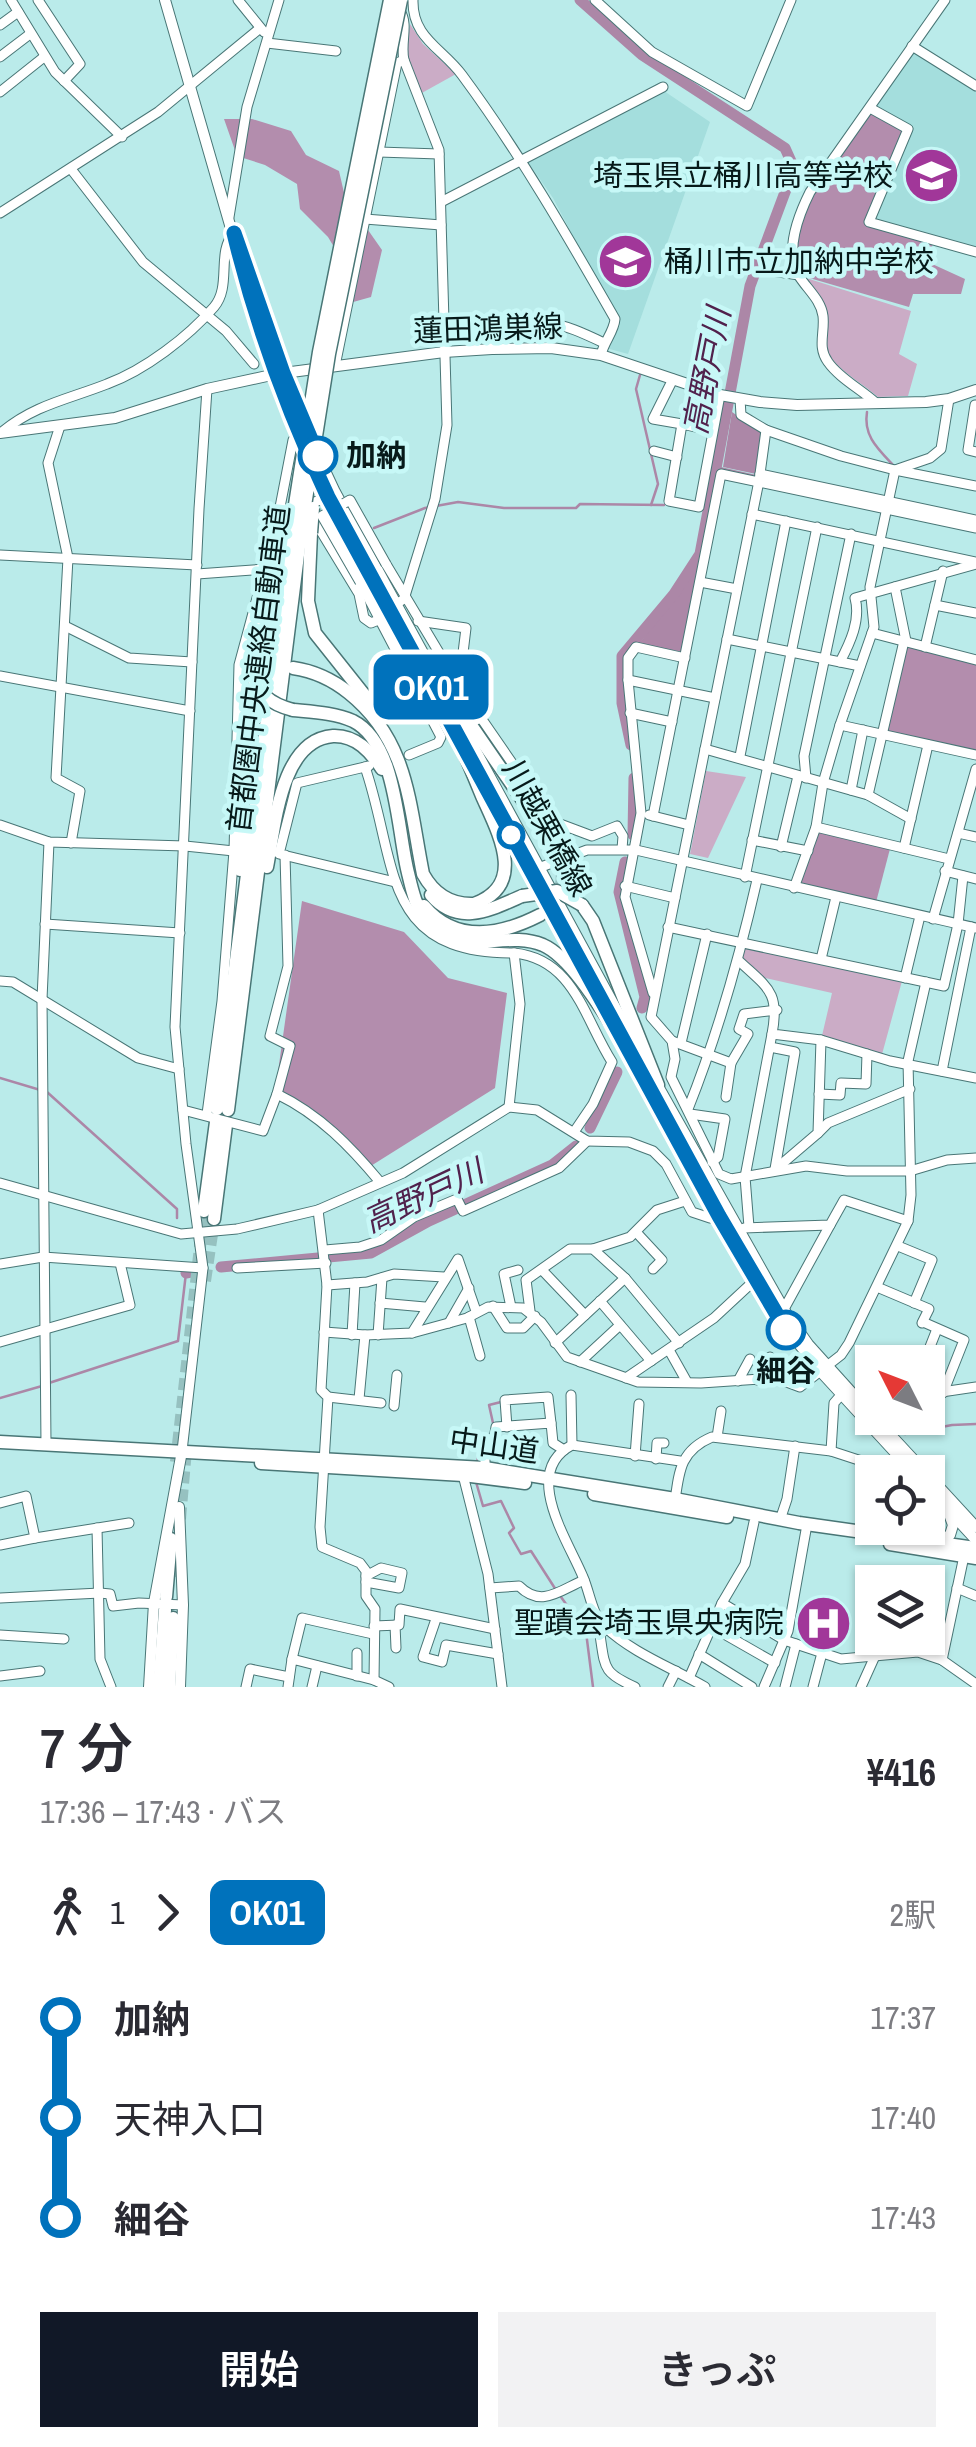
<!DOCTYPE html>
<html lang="ja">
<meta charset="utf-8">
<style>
:root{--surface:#fff;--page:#f2f2f3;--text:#2b2b33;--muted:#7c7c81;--accent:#111827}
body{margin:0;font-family:"Archivo Narrow","Noto Sans JP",sans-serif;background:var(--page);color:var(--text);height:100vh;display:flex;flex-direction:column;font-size:38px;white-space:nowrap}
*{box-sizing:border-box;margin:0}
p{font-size:32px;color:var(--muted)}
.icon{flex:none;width:55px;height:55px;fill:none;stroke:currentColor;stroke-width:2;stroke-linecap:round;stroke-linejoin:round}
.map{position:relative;height:1687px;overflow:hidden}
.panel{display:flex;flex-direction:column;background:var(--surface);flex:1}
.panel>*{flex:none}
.badge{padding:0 20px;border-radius:15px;font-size:35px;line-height:65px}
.needle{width:65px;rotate:312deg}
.tools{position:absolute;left:855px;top:1345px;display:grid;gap:20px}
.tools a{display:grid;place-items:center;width:90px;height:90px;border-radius:0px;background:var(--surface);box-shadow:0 2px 8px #0004;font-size:50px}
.map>.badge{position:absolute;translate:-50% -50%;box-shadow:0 0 0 5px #fff}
.legs{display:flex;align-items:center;gap:15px;height:110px;padding:0 40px;font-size:32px}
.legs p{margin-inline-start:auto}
.head{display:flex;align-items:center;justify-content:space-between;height:170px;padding:0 40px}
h1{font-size:55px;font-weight:600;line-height:75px}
.cta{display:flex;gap:20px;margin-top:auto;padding:20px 40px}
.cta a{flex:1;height:115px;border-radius:0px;background:var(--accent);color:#fff;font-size:40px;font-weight:600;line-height:115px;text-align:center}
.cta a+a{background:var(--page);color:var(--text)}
ul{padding:0 40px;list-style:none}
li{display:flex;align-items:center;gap:35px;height:100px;font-size:38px}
li i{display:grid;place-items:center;width:15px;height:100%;margin:0 12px;background:currentColor}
li i::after{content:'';width:25px;height:25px;margin:-12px;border:8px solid;border-radius:50%;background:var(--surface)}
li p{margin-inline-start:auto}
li:first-child i{background:linear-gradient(#0000 50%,currentColor 0)}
li:last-child i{background:linear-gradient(currentColor 50%,#0000 0)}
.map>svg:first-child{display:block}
</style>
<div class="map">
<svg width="976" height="1687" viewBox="0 0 976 1687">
<rect width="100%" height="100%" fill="#baebea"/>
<g fill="#a4dedd">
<polygon points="912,46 976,86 976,252 869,222 870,108"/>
<polygon points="664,91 710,122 628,354 606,348 620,325 553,198 528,162"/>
</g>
<g fill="#cbacc6">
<polygon points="410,24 423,44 456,74 420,94 406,56"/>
<path d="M806 278 911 311 899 354 917 364 908 396 878 397C861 382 833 368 825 347 815 323 828 298 806 278Z"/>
<polygon points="706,771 746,777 708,858 690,854"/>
<polygon points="743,941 902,981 881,1058 821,1040 832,993 756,976 739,961"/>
</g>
<g fill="#b38dad">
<path d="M870 108 908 129 870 222 933 241 930 263 965 279 961 294H913L909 307 799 275C785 201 829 164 870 108Z"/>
<polygon points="224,119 252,119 291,131 306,155 339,171 345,197 382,250 371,297 339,306 343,262 328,237 300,209 297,184 265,165 237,156"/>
<polygon points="904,641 976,660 976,755 882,735"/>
<polygon points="816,827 891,845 875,906 794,888"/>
<polygon points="302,901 404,932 448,978 507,993 495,1088 366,1169 276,1086"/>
</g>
<g fill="#ac87a7">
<polygon points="732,412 762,433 756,474 723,467"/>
<polygon points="698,565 683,652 639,644"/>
</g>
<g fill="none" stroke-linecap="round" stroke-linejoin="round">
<g stroke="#ac87a7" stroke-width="2.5">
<polyline points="640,375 636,389 658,484 651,505"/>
<path d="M867 412C863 436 878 449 894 466"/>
<polyline points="715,467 755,476"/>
<polyline points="374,528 425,508 458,502 504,508 576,508 580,504 664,505"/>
<polyline points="0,1078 47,1092 177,1209 177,1218"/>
<polyline points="49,1383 178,1341 186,1273"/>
<polyline points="0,1398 42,1386"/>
<polyline points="493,1423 489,1405 501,1402"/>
<polyline points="905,1434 952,1425 976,1424"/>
<polyline points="477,1464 481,1436 485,1436"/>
<polyline points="476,1482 483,1506 501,1501 514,1528 509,1533 521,1554 531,1551 556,1590"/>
<polyline points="561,1597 586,1632 593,1687"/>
</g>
<g stroke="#ac87a7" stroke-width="11">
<polyline points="580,0 642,55 785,148 794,168 750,286 700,554 674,594 622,656 622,703 631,745"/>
<polyline points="633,835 634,778"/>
<polyline points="625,862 619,892 645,997 642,1008"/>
<polyline points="590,1128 617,1072"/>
<polyline points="221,1267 371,1253 429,1221 552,1165 576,1146"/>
<polyline points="186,1273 191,1272"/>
</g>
<g stroke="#96c1c0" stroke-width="12" stroke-dasharray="12 6" stroke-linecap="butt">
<path d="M540 915C563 895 567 878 556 850"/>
<polyline points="205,1281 214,1221"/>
<polyline points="176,1462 204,1211"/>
<polyline points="180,1519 186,1450"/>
<polyline points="176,1577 178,1554"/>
</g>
<defs>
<g id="minor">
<polyline points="11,0 55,72 122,137"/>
<polyline points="38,0 80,64 64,81"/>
<polyline points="238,0 264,32"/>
<path d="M413 0C412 38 442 48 462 75 519 152 567 235 615 319 614 332 604 341 601 355"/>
<polyline points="595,0 652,52 747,106 791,0"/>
<polyline points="0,25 18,12"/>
<polyline points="267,43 336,51"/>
<polyline points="912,46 976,86"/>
<polyline points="0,57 30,34"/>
<polyline points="0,92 44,57"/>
<polyline points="870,108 908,129 869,222 976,252"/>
<polyline points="379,152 439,154"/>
<polyline points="71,169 143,262 226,331 254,364"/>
<polyline points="441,202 663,87"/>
<polyline points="0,213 158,112 259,29"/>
<polyline points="229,217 247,107 279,0"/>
<polyline points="365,219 441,225"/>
<polyline points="765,270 799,275"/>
<path d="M492 349 491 337C534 311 562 323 604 343"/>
<polyline points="335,366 397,63 404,60"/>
<polyline points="673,379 653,419 682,424"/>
<polyline points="740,399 741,415 766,430 841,456 895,470 976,486"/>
<path d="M876 403C862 390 839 378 828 362 817 347 825 333 823 316 821 300 807 289 799 276 784 252 799 214 810 192L945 0"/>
<polyline points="975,405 968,450 976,452"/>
<polyline points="60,426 48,463 68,558 56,778 80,791 71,843"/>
<polyline points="766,430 759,481 651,1017 672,1041 675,1059 671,1077 719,1174 731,1179 806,1166 847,1171 910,1171 947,1160 976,1158"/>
<polyline points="713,431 682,424 669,501 699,507 720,395"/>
<path d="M2 432C34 405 69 399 107 384 145 370 188 337 214 307 232 286 216 252 234 233"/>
<polyline points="654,451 677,457"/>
<polyline points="898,469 930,458 941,449 949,399"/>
<polyline points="760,474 976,520"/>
<polyline points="328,497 312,503 311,515 359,594 364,618 371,623 381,619"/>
<polyline points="752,514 976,562"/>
<polyline points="275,533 293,440 300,434"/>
<polyline points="0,555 197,565"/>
<polyline points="386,564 459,686"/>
<polyline points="197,574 265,569"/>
<polyline points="360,582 441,737 438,743 409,755"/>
<polyline points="700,582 737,589"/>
<polyline points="895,587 906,641"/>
<path d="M396 604 404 599 435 499 447 425 439 150 404 60C400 43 409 25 400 11"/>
<polyline points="935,605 976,613"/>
<polyline points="418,621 466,628 459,686 552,821 592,836 617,826 623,836 622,849"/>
<polyline points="65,626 129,658 192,662"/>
<polyline points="872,633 976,660"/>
<polyline points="727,639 860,666"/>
<polyline points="925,647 943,571"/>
<path d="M840 662C850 643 861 620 855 598L976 564"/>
<polyline points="0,676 190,711"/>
<polyline points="628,680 628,658 636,647 685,658"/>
<polyline points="630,713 672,722"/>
<polyline points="840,725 976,755"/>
<polyline points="705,749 868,795 911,819"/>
<polyline points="740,756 786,521"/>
<polyline points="369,766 297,783 279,854 395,882"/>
<path d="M365 767C398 863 380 954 514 953L520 1004 509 1107"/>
<polyline points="806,778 804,756 851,534"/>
<polyline points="851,790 863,730"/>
<polyline points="868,795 904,641"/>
<polyline points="649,815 689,825"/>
<polyline points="653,816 721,474 976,528"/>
<polyline points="0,825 49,842 185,846 234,851"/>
<polyline points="816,827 949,859"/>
<polyline points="958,833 976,837"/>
<polyline points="752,840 808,851"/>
<polyline points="781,847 798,776"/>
<polyline points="904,848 928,745"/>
<path d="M285 855 288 966 270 1036 290 1046 277 1094C320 1115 350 1146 380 1182"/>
<polyline points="533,870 587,850 636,850 976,928"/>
<polyline points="945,871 976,879"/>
<polyline points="745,877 817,527"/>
<polyline points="625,886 675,898"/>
<polyline points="794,888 816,827 823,783 840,725 874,627 870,587 895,470"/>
<polyline points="933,919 976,769"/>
<polyline points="45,924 180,933"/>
<polyline points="668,927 944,986 958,924 963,876"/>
<path d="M514 953C574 959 584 1018 612 1062L593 1104 574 1132"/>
<polyline points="821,959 836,897"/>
<path d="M739 961C768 988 780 992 772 1034L821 1040 890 1061 976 1078"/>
<polyline points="905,978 920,916"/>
<polyline points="0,981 13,982 138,1058 179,1069"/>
<polyline points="653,993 625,897 641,813 628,680 715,698"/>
<polyline points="672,1041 731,1063 748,1034 739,1029 744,1014 777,1010"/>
<polyline points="681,1043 707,934"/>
<polyline points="770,1047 795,1052 775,1169"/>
<polyline points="942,1071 971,927"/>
<polyline points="819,1094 840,1095 841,1083 866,1084 867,1054"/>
<polyline points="726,1097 731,1063"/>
<path d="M688 1109C718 1034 739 959 757 880"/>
<polyline points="183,1110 263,1131 277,1094"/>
<polyline points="207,1114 222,1001 234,851 239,665 264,572"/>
<polyline points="690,1114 725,1119 718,1157 712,1162"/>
<polyline points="818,1133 828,1123 910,1089"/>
<polyline points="777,1168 818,1133 821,1040"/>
<polyline points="0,1183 181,1234 237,1229 318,1210 403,1173 509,1107 537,1110 587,1141 629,1142 653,1151 666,1164 692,1212 710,1218 724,1213"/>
<polyline points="318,1210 327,1285 321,1390 328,1397 320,1527 322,1547 360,1563 366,1571 366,1596 375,1609 374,1680"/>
<polyline points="749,1227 745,1177 772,1034"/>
<polyline points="744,1228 830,1225 844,1200 908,1221"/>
<polyline points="636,1232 662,1260 653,1269"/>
<polyline points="898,1246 932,1260 914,1303"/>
<polyline points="593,1249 630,1237 657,1210 685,1201"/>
<polyline points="325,1250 360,1247 381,1240 414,1217 457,1199 463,1211 559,1168 587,1141"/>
<polyline points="0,1264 43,1257 203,1268"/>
<polyline points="237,1268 326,1263"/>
<polyline points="542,1270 585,1315"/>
<polyline points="327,1285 367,1282 394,1274 444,1277"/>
<polyline points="877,1287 929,1309 922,1323"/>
<polyline points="600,1301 651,1361"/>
<polyline points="380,1303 425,1307"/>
<polyline points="493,1306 507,1328 523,1328 535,1316"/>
<polyline points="511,1307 504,1274 518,1270"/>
<polyline points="784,1309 830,1225"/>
<polyline points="530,1311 526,1280 570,1249 593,1249 625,1278 679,1343"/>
<polyline points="469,1317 480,1356"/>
<polyline points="923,1322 964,1340 943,1393"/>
<polyline points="449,1323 469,1288"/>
<polyline points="324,1332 365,1335 412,1333 467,1318 488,1307 523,1308 541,1322 567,1357 638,1382 701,1383 776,1378 800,1387 841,1355 849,1343 908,1221 911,1195 908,1061 926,982"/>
<polyline points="412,1333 458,1259 476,1311"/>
<polyline points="352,1335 355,1283"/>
<polyline points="378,1335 382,1278"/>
<polyline points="0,1342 130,1305 120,1263"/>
<polyline points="555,1343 625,1278"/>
<polyline points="669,1350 687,1382"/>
<polyline points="580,1362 620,1325"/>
<polyline points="924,1362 937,1329"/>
<polyline points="626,1378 714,1318 756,1279"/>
<polyline points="757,1380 770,1357"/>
<polyline points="738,1381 750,1359"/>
<polyline points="928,1394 976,1387"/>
<polyline points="571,1395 572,1445"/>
<polyline points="328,1397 381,1403"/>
<polyline points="359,1399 365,1335"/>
<polyline points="394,1406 397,1375"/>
<polyline points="507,1427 505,1400 548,1397 551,1423"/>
<polyline points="888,1432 899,1418"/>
<polyline points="717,1437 721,1411"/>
<polyline points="46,1444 42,999 49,842"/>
<polyline points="182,1451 203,1268 186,1144 175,1027 199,509 207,389"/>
<polyline points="831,1451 834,1403 841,1395"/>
<polyline points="635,1456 639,1404"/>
<polyline points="656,1459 657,1443 664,1443"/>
<path d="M680 1461 572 1445C520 1472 569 1542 583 1577 590 1593 592 1615 605 1627 634 1654 671 1667 705 1687"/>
<polyline points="485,1468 485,1439 494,1439 496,1427 551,1423 553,1443 564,1450"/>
<polyline points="463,1475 488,1574 502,1687"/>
<path d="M675 1501C679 1470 681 1450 712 1437L831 1451 889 1470 903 1463"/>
<polyline points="0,1503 26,1496 35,1538 0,1545"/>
<polyline points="780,1520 787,1499 795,1446"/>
<polyline points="97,1528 100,1659 111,1687"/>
<polyline points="35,1538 129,1523"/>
<polyline points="366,1576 381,1568 402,1573 399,1588 366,1582"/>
<path d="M490 1588 519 1586C541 1608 559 1591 584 1580"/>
<polyline points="957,1588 976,1596"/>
<polyline points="0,1598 100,1593 110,1594 113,1606 139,1603 183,1605"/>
<polyline points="722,1603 784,1640 841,1659 918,1652 942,1660 976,1684"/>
<polyline points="436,1619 423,1657 442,1662 446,1645 498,1654"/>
<polyline points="395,1625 396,1648"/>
<polyline points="374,1626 399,1625 400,1609 495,1629"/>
<polyline points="712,1627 775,1663"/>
<path d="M606 1628 600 1635C605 1668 603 1673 635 1687"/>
<polyline points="0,1635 64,1639"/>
<polyline points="357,1653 357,1676"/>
<polyline points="699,1654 752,1687"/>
<polyline points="872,1656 872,1627"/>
<polyline points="292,1659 302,1618 373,1634"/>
<polyline points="942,1660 964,1556"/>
<polyline points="0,1676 40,1671"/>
<polyline points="689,1678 722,1603 745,1564 754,1522"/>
<polyline points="246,1687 250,1669 289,1677"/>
<polyline points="288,1687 292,1659 374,1680 389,1687"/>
<polyline points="312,1687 317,1666"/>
<polyline points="668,1687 676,1671"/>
<polyline points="764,1687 788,1631 806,1530"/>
<polyline points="785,1687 796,1644"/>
<polyline points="813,1687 822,1653"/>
<polyline points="861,1687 875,1656"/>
</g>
<g id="major">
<polyline points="165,0 258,322 303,443"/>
<polyline points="252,281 283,373 307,429"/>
<polyline points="0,433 115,418 207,389 276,374 444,352 492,349 551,348 601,355 720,395 760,402 797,405 926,402 949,399 976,390"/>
<polyline points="313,445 335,492 434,673"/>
<polyline points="312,463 456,735"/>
<polyline points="451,705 639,1051"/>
<polyline points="479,776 600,998"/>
<polyline points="630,1052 776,1315 821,1372 913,1472"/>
<polyline points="654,1079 786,1313 808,1344 872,1415"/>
<polyline points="875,1418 925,1472"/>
<polyline points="928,1475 976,1527"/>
<polyline points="928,1488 976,1540"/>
<polyline points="179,1507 183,1605 180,1687"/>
<polyline points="936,1542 950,1535 953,1525 949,1514"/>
<polyline points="149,1687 154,1603 182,1451"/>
</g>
<g id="highway">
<polyline points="311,533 308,601 315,633 381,716"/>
<polyline points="431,667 555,847"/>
<path d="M293 668C314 671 333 680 349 693 409 741 409 805 423 874 434 894 451 905 474 904 528 885 498 832 482 796 473 774 464 752 454 730"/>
<polyline points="250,669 249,652 282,526"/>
<path d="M293 710C313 712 335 713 353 721 397 743 397 830 408 873 412 890 416 909 428 922 460 960 504 929 543 945 575 959 611 1026 632 1056"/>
<path d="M267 867C275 827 280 740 333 736 356 735 371 752 382 769"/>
<polyline points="240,870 246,712 260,681"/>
<path d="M431 895C458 927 490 910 522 896"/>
<polyline points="582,905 593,921 658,1085"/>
<path d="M424 906C456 944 501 935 540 915"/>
<polyline points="217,1109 291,530"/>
<polyline points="228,1110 301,531"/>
<polyline points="204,1211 216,1122"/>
<polyline points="214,1219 226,1125"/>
<polyline points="0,1442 485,1468 675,1499 799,1523 976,1548"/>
<polyline points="261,1463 463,1475 525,1483"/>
<polyline points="594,1494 727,1517"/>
<polyline points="890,1544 976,1558"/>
<polyline points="166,1597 171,1539"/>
<polyline points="159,1687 165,1610"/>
<polyline points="169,1687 173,1618"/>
</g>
</defs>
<use href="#minor" stroke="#497676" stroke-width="11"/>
<use href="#major" stroke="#497676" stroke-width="12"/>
<use href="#highway" stroke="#497676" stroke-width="15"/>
<use href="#minor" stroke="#fff" stroke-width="9"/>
<use href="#major" stroke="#fff" stroke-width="10"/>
<use href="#highway" stroke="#fff" stroke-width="12"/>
<defs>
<polyline id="minor-bridge" points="360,582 322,516 350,500 386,564"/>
<g id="highway-bridge">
<polyline points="291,530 319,352 390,0"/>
<polyline points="301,531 329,354 401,0"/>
<polyline points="311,533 313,508"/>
<path d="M250 669C256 693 270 704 293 710"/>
<polyline points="522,896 557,891 582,905"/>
</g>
</defs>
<use href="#minor-bridge" stroke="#497676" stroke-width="11" stroke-linecap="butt"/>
<use href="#highway-bridge" stroke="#497676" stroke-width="15" stroke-linecap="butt"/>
<use href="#minor-bridge" stroke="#fff" stroke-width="9"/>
<use href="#highway-bridge" stroke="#fff" stroke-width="12"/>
</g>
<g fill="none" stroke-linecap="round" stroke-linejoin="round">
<defs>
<path id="line-1" d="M318 456 283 373 234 233C256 325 288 412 328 497L719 1216 786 1330"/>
</defs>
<use href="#line-1" stroke="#fff" stroke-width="22"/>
<use href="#line-1" stroke="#0072bc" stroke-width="15"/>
</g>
<defs>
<symbol id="school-disc" viewBox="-11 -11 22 22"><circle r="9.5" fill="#a13799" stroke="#c7f8f7"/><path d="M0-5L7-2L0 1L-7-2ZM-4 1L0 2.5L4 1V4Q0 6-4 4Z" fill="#fff"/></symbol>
<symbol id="hospital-disc" viewBox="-11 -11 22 22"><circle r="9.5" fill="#a13799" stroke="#c7f8f7"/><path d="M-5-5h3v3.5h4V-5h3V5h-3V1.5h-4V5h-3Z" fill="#fff"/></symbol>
</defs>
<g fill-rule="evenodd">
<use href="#school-disc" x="900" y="144" width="63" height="63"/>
<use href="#school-disc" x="594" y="230" width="63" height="63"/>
<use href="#hospital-disc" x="792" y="1592" width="63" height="63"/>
</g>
<g fill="#fff" stroke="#0072bc" stroke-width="5">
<circle cx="318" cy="456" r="18"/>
<circle cx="511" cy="835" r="12"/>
<circle cx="786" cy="1330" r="18"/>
</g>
<g text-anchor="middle" stroke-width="9" stroke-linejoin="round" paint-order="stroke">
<g font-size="30" fill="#071a1a" stroke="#c7f8f7" text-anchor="end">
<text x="893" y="186">埼玉県立桶川高等学校</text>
<text x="664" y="272" text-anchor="start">桶川市立加納中学校</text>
<text x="784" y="1633">聖蹟会埼玉県央病院</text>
</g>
<g font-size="30" fill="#071a1a" stroke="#c7f8f7">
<text transform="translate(488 329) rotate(-2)" y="10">蓮田鴻巣線</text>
<text transform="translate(259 669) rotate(-83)" y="10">首都圏中央連絡自動車道</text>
<text transform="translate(547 828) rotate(61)" y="10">川越栗橋線</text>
<text transform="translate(494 1446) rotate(8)" y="10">中山道</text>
</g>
<g font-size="30" font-weight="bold" fill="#071a1a" stroke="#c7f8f7" text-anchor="start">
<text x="346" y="466">加納</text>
<text x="786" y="1381" text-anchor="middle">細谷</text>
</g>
<g font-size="32" font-style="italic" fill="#51224d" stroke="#c7f8f7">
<text transform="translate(707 371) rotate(-79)" y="11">高野戸川</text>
<text transform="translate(423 1196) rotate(-25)" y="11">高野戸川</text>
</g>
</g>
</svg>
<div class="tools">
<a><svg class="needle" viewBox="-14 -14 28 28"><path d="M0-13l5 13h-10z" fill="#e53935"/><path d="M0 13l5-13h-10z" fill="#7c7c81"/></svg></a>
<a><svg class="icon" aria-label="locate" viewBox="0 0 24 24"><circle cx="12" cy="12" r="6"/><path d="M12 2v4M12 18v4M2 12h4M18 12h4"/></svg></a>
<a><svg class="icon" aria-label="layers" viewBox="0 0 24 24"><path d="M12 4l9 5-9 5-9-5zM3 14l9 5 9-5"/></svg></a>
</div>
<b class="badge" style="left:431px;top:687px;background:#0072bc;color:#fff">OK01</b>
</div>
<section class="panel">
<div class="head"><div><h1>7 分</h1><p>17:36 – 17:43 · バス</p></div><b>¥416</b></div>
<div class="legs"><svg class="icon" aria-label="walk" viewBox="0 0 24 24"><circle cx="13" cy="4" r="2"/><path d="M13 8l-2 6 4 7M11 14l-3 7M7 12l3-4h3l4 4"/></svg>1<svg class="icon" aria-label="forward" viewBox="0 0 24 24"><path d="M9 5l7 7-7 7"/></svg><b class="badge" style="background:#0072bc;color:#fff">OK01</b><p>2駅</p></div>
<ul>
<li><i style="color:#0072bc"></i><b>加納</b><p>17:37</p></li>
<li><i style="color:#0072bc"></i><span>天神入口</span><p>17:40</p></li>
<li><i style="color:#0072bc"></i><b>細谷</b><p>17:43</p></li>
</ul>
<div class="cta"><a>開始</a><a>きっぷ</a></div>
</section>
